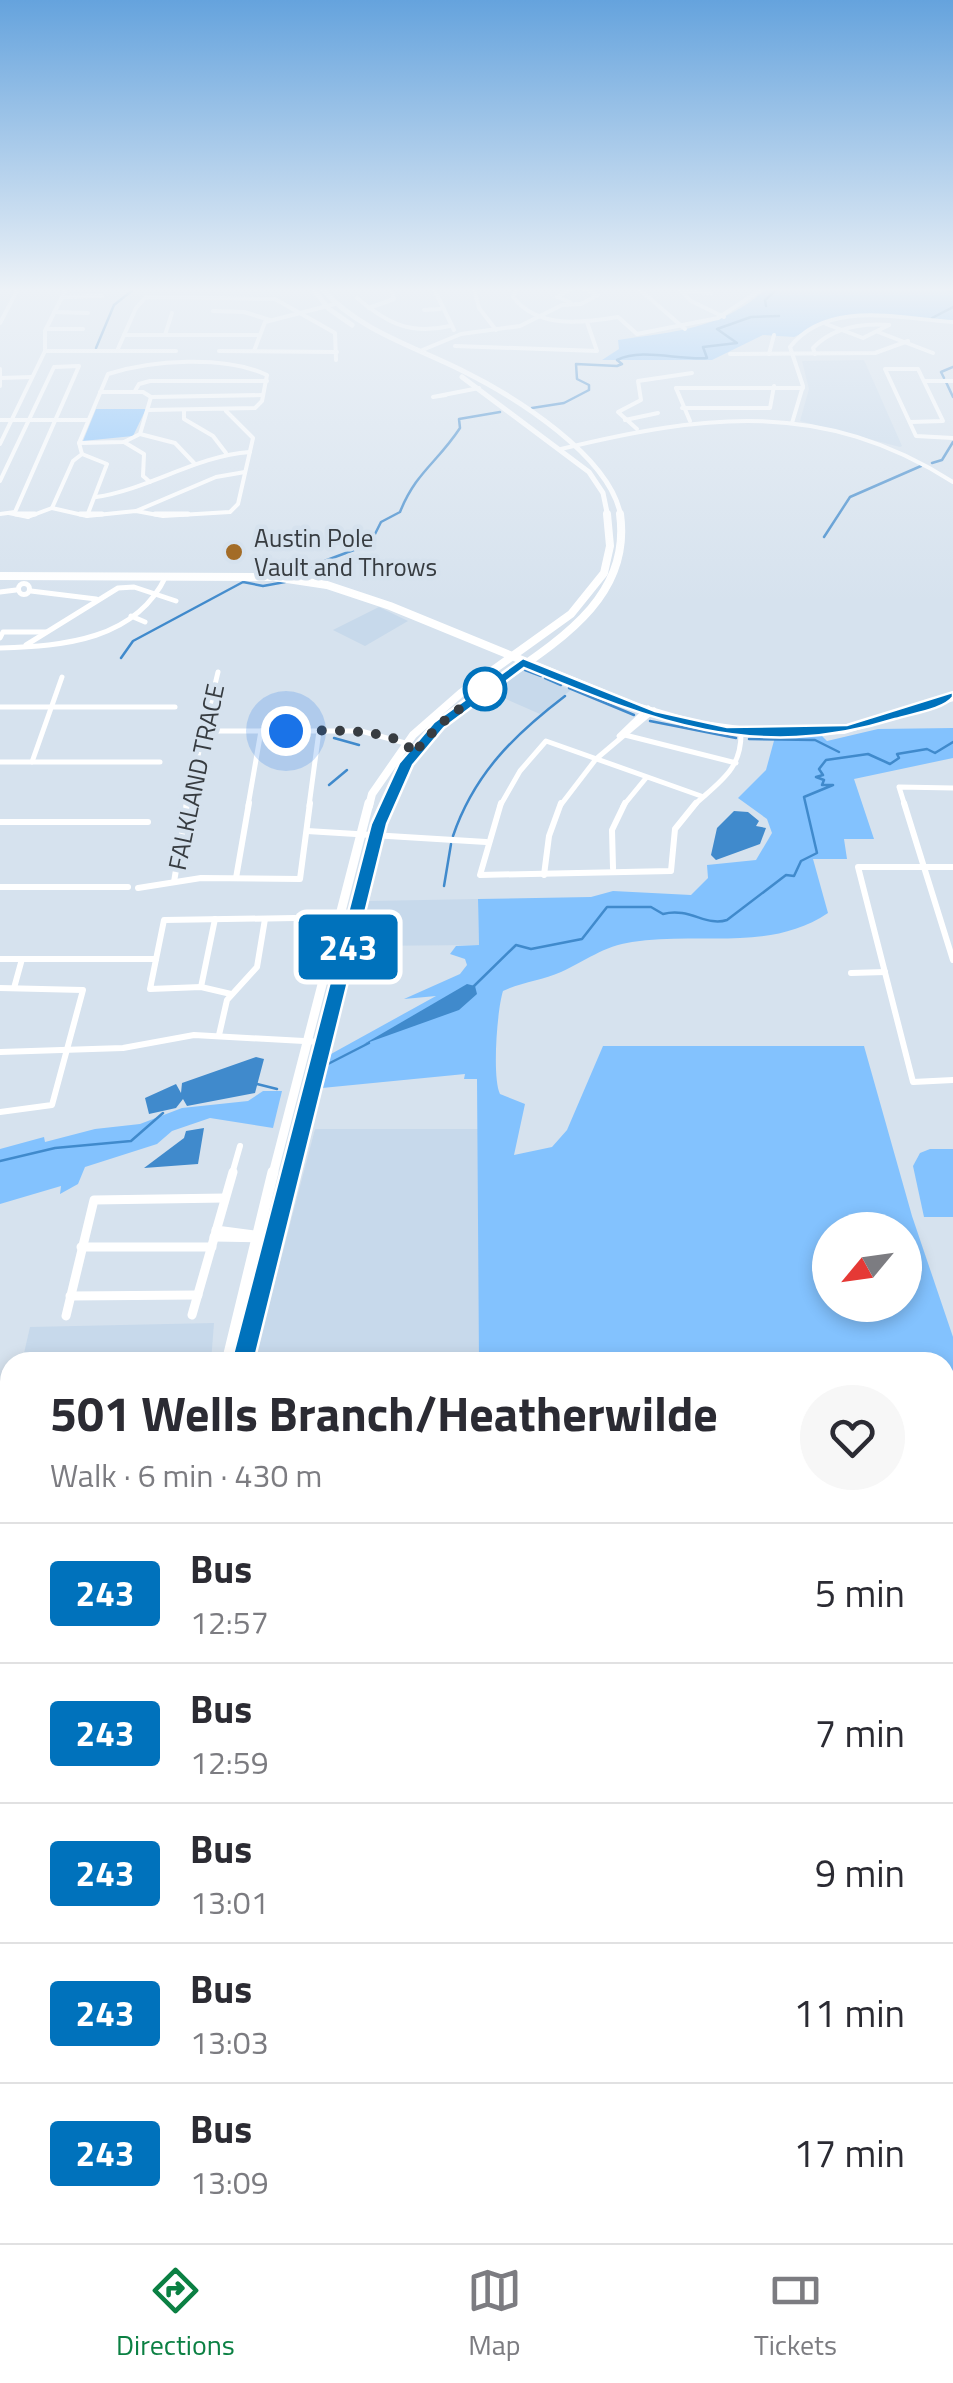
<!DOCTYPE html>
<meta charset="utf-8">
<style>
:root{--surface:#fff;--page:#f7f7f7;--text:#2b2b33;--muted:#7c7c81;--line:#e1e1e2;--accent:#0b8043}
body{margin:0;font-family:"Titillium Web",sans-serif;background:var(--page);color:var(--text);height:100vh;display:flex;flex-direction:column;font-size:38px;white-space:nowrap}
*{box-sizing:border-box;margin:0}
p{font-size:32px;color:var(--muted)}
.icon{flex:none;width:55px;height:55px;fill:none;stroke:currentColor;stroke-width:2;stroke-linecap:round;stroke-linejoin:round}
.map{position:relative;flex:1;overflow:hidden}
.panel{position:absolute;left:0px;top:1352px;width:955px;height:892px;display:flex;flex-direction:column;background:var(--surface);border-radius:30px 30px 0 0;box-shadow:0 5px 15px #0003}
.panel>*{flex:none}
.badge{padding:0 20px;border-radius:8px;font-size:35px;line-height:65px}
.needle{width:65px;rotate:241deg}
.controls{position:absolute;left:812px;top:1212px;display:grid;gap:20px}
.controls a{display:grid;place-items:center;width:110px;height:110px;border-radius:50%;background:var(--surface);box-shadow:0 5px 15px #0003;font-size:50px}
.you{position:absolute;width:50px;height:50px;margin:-25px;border:8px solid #fff;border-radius:50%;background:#1a73e8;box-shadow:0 0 0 15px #1a73e833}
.map>.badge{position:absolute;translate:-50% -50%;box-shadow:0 0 0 5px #fff}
.round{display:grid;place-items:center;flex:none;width:105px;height:105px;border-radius:52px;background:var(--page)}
.summary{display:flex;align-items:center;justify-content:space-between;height:170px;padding:0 50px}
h1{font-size:48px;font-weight:700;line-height:75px}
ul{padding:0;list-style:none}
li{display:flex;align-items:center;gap:30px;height:140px;padding:0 50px;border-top:2px solid var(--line)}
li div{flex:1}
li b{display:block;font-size:38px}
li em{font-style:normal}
li .badge{min-width:110px;font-weight:700;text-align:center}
.dock{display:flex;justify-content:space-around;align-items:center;height:140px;border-top:2px solid var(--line);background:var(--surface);font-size:28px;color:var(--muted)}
.dock a{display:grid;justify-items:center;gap:5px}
.dock .on{color:var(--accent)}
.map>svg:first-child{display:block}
</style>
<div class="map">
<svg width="953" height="2243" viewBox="0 0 953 2243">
<rect width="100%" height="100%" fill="#d6e2ee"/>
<g fill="#c7d9eb">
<polygon points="864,360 902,446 900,447 800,421 809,389 802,361"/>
<polygon points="379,607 408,621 365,646 333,630"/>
<polygon points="522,669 571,690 540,714 490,692"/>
<polygon points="478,899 479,945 357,946 369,901"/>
<polygon points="315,1129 480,1129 479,1362 254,1362"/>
<polygon points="214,1323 211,1362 22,1362 30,1327"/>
<polygon points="10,1414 10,1691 0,1692 0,1457"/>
<polygon points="0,1751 10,1751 10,2010 0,2015"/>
<polygon points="950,1855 953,1858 953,2187 945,2185 945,1859"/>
</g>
<g fill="#83c2fe" fill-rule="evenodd">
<path d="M766 289H953V322L887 314 832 320 794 337 763 335 712 360H602L619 349 618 340C673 332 723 329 766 289Z"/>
<polygon points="96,409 146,409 133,436 83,441"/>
<path d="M953 728V758L854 779 874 839H844L847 859H813L828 913C768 953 698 931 632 942 604 946 585 961 561 972 543 980 522 982 503 991 497 1010 492 1078 500 1094L525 1104 514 1155 552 1147 567 1130 603 1046H864L912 1216 953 1337V1660L945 1663V1362H479L477 1079H464L465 1074 322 1088 331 1054 436 996 404 999 460 974 467 965 465 959 450 954 456 946 479 945 478 899 591 897 613 891 691 895 708 878 707 865 756 860 772 833 767 819 738 798 766 770 775 737 822 736 827 741 878 729ZM830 1230H905V1305H830Z"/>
<polygon points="263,1091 282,1091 273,1128 210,1118 172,1131 157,1144 85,1167 78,1184 60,1194 61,1186 0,1204 0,1149 44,1137 45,1142 95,1129 140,1124 182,1108 248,1101"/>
<polygon points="930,1149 953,1149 953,1217 924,1217 913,1166 920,1153"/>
</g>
<g fill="#408acc">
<polygon points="734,811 748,812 759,821 756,826 766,828 760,844 716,860 711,855 717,828"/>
<polygon points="467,984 475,986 477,994 459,1010 364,1044"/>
<polygon points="256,1057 264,1059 255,1093 187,1106 183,1099 176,1108 149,1114 145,1098 176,1084 181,1093 182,1083"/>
<polygon points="204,1128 198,1164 144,1168 184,1138 186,1131"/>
</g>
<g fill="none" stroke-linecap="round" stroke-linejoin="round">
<g stroke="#408acc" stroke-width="2.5">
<polyline points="947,289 953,292"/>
<polyline points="766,306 765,300 777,289"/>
<polyline points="932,318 953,307"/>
<polyline points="96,348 114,305 134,289"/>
<polyline points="944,378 941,372 953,367"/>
<polyline points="946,382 953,397"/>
<path d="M532 408 564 403 589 390V385L577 379 576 364 617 366 622 364 617 360C642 348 677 360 707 358L703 347 737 343 717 329 751 317 779 316"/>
<polyline points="932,463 942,460 953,442"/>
<polyline points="824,537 850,497 921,466"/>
<path d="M292 573 370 544 381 522 400 512C416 472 437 463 460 428L459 419 500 412"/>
<polyline points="121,658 133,641 243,582 263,586 285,582"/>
<polyline points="525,670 541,676"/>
<polyline points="545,678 561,685"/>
<polyline points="569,688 634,715"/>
<polyline points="650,721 736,738"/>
<polyline points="334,738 359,745"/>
<polyline points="749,739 815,740 839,752"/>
<polyline points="329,785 347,770"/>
<path d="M453 836C474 774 514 735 565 696"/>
<polyline points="444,886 451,844"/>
<path d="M473 987 516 945 531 949 582 939 607 907H651L663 914C690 907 706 927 727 920L786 875 794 876 801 861 817 853 804 797 833 785H822L824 780 816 777 823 775 819 769 826 760 868 754 890 764 899 758 897 754 927 749 935 753 953 742"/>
<polyline points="326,1065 369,1043"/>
<polyline points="257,1084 277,1089"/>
<polyline points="0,1161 55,1148 131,1141 163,1113"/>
</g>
<g stroke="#fff" stroke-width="4">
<polyline points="434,289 454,330"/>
<polyline points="474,289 479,308 496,330"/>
<path d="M517 289 513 297C538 329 582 323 618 317L637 334 718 318 762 289"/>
<polyline points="639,289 685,329"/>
<polyline points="680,289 691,301 724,317"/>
<polyline points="682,291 711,293"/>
<polyline points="62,297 102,296"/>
<path d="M357 298C388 324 411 335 450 326"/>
<polyline points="570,302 557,297 571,289"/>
<polyline points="369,308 394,299 391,289"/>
<polyline points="424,310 440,309"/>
<polyline points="213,311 244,312 270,320"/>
<polyline points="54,312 88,313"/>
<polyline points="0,323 18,289"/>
<polyline points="826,324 863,338 889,325"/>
<polyline points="46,329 83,329"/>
<polyline points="878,332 933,353"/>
<polyline points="124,335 258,335"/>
<polyline points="165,335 172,313"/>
<polyline points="455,346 597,351 587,322"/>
<polyline points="45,351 176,351"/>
<polyline points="117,351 136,308 146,297 275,299 335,333 336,360"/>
<polyline points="219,351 337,352"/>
<polyline points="254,351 265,322 335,304"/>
<polyline points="420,351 461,334 520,326 562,305 581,304 598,295 584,289"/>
<polyline points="730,354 875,353 908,341"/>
<polyline points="769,354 774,335"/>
<path d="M815 354 813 348C833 327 861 323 889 325"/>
<polyline points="0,369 0,386"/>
<polyline points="0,378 32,377"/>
<polyline points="925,381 953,381"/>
<polyline points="676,388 803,388"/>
<polyline points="676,388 690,421"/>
<polyline points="135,391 139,384 150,381 267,381"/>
<polyline points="446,395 433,397 479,388"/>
<polyline points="151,397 263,395"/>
<polyline points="682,408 770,408 774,386"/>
<path d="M148 410 255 408 262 401 267 375C224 355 152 360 108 374L79 443 82 454 73 461 52 508 87 516 136 511 163 516 230 512 238 504 253 438 226 411"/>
<polyline points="184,410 184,419 213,436 226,453"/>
<polyline points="0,420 88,420"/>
<polyline points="625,420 658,413"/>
<polyline points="910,422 943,421 918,369 885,369 916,436 953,438"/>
<path d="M792 423 803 386 790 347C827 299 901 319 953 322"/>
<polyline points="637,429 618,412 641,400 638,381 692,373"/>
<polyline points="140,434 175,443 194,463"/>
<polyline points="124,442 144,454 143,476 150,482"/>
<polyline points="79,443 124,442 140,434 151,397 143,392 100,392"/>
<polyline points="0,444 45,351 45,331 66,289"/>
<path d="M561 449C706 414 822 399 953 482"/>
<polyline points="82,454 107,464 87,516"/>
<polyline points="0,481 54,367 79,366 15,512 0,514"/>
<path d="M96 497C150 489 195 456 250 452"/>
<polyline points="136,511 216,477 245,472"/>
<polyline points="9,513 28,517"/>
<polyline points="28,517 52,508"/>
</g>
<g stroke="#fff" stroke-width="5">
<polyline points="16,514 35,514"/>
<polyline points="80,514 102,514"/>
<polyline points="155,514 188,514"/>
<circle cx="24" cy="589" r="5.5"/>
<polyline points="31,591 96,599"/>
<polyline points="0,592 16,590"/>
<polyline points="131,616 145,622"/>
<polyline points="0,638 3,632 46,632"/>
<polyline points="26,645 118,588 134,587 176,601"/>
<path d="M0 648C64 646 136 640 166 576"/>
<polyline points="0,707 175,707"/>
<polyline points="202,731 361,731 405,743"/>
<polyline points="625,735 736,763"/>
<polyline points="619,736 648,708"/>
<polyline points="0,762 160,762"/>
<polyline points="32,762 62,677"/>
<polyline points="186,806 218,672"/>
<polyline points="248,806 261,731"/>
<polyline points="309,806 319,731"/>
<polyline points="500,806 520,771 546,741 701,796"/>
<polyline points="560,806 596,759 654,710"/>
<polyline points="623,806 646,778"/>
<path d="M693 806C719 782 742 770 741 732"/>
<polyline points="905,806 899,787 953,788"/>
</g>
<g stroke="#fff" stroke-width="6">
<polyline points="501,803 480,875 671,871 675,829 696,803"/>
<polyline points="904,803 953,960"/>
<polyline points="0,822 148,822"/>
<polyline points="307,831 486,842"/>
<polyline points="953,867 858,867 913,1082 953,1080"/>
<polyline points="613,868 612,830 625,803"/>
<polyline points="544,875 549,836 561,803"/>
<polyline points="236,878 249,803"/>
<polyline points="174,882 187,803"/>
<polyline points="0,887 128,887"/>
<polyline points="138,888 201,878 300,879 310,803"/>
<polyline points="0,959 156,959"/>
<polyline points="851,973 885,972"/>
<polyline points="201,987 215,919"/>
<polyline points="0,988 83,990 52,1105 0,1112"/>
<polyline points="14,988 22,959"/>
<polyline points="231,994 201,987 150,989 164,920 295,918"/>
<polyline points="219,1035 227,1000 257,967 265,919"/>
<polyline points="0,1052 123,1048 194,1035 322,1042"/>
<polyline points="232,1174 240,1146"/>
</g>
<g stroke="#fff" stroke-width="9">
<polyline points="216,1230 254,1235"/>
<polyline points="214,1237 276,1238"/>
<polyline points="81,1247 212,1247"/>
<polyline points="70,1296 198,1295"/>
<polyline points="192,1315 233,1172"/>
<polyline points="66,1316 94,1200 225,1198"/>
</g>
<polyline stroke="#fff" stroke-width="11" points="73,2243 74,2235"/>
<g stroke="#fff" stroke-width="5">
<polyline points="313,289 329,309 352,325"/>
<path d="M322 289C360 331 411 345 461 370 514 396 611 456 621 517"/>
<polyline points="462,377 589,472 603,493 608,517"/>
</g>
<g stroke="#fff" stroke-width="8">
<polyline points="0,576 274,577 327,585 390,606 634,706 696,724 761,733 844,730 953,697"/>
<polyline points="369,806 372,794 413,735 461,693 571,614 604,573 610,546 607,514"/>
<path d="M385 806C420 680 640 655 620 514"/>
</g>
<g stroke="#fff" stroke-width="9">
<polyline points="273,1174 369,803"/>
<polyline points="291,1174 386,803"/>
</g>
<g stroke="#fff" stroke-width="11">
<polyline points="227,1362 273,1172"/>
<polyline points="243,1362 292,1172"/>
</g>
<g stroke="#fff" stroke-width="15">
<polyline points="945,1679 953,1676"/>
<polyline points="0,1717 10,1717"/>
<polyline points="945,1820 953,1814"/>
<polyline points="0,2038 10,2034"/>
<polyline points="0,2167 10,2163"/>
<polyline points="945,2210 953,2212"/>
<polyline points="920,2235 944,2243"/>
</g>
<g stroke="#fff" stroke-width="16">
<polyline points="945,1702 953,1699"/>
<polyline points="945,1713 953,1710"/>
<polyline points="945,1737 953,1734"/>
<polyline points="945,1746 953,1744"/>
<polyline points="0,2048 10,2046"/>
<polyline points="0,2090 10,2086"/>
<polyline points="0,2115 10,2111"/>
</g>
</g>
<linearGradient id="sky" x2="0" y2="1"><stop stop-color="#65a3dd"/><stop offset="0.48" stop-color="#edf2f7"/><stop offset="1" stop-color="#edf2f7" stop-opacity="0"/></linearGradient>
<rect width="953" height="603" fill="url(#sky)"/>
<path fill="#0072bc" stroke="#fff" stroke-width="2.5" d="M523 658 655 711 727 727 847 725 953 692V697C944 709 916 713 895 719 755 763 653 721 524 668L444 728 413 765 387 824 254 1362 243 1372 235 1369 231 1362 371 824 399 763 434 722Z"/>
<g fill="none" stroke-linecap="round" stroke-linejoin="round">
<path stroke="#373c41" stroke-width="10" stroke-dasharray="0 18" d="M286 731C313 731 403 725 413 754L439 725 489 686 485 689"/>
</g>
<circle fill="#a36c27" stroke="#d6e2ee" stroke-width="4" cx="234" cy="552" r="10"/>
<circle fill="#fff" stroke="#0072bc" stroke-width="5" cx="485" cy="689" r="20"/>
<g text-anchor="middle" stroke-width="9" stroke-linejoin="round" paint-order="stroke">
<g font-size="25" fill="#373c41" stroke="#d6e2ee" text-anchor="start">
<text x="254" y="547">Austin Pole<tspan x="254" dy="29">Vault and Throws</tspan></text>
</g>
<g font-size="25" fill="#373c41" stroke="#d6e2ee">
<text transform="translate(196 777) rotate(-78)" y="9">FALKLAND TRACE</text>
</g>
</g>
</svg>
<div class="controls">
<a><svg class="needle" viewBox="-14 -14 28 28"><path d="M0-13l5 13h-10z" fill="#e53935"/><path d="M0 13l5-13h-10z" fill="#7c7c81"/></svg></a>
</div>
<div class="you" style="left:286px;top:731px"></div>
<b class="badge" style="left:348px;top:947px;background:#0072bc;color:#fff">243</b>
<section class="panel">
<div class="summary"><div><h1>501 Wells Branch/Heatherwilde</h1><p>Walk · 6 min · 430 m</p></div><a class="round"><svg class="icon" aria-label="heart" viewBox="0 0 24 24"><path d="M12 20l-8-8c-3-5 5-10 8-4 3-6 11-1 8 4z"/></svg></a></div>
<ul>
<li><span class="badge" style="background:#0072bc;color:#fff">243</span><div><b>Bus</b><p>12:57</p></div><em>5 min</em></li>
<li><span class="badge" style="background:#0072bc;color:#fff">243</span><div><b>Bus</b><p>12:59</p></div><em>7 min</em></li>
<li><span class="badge" style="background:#0072bc;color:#fff">243</span><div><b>Bus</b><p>13:01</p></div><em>9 min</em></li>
<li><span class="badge" style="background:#0072bc;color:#fff">243</span><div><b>Bus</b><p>13:03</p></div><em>11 min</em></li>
<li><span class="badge" style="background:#0072bc;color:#fff">243</span><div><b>Bus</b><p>13:09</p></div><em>17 min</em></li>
</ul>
</section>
</div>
<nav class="dock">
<a class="on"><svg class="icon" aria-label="directions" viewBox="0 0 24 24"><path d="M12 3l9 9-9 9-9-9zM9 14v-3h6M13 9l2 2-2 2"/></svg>Directions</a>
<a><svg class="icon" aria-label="map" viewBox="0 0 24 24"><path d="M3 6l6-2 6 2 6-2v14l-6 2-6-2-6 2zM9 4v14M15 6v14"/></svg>Map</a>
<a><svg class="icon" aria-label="tickets" viewBox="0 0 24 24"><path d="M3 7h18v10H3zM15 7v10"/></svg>Tickets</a>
</nav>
